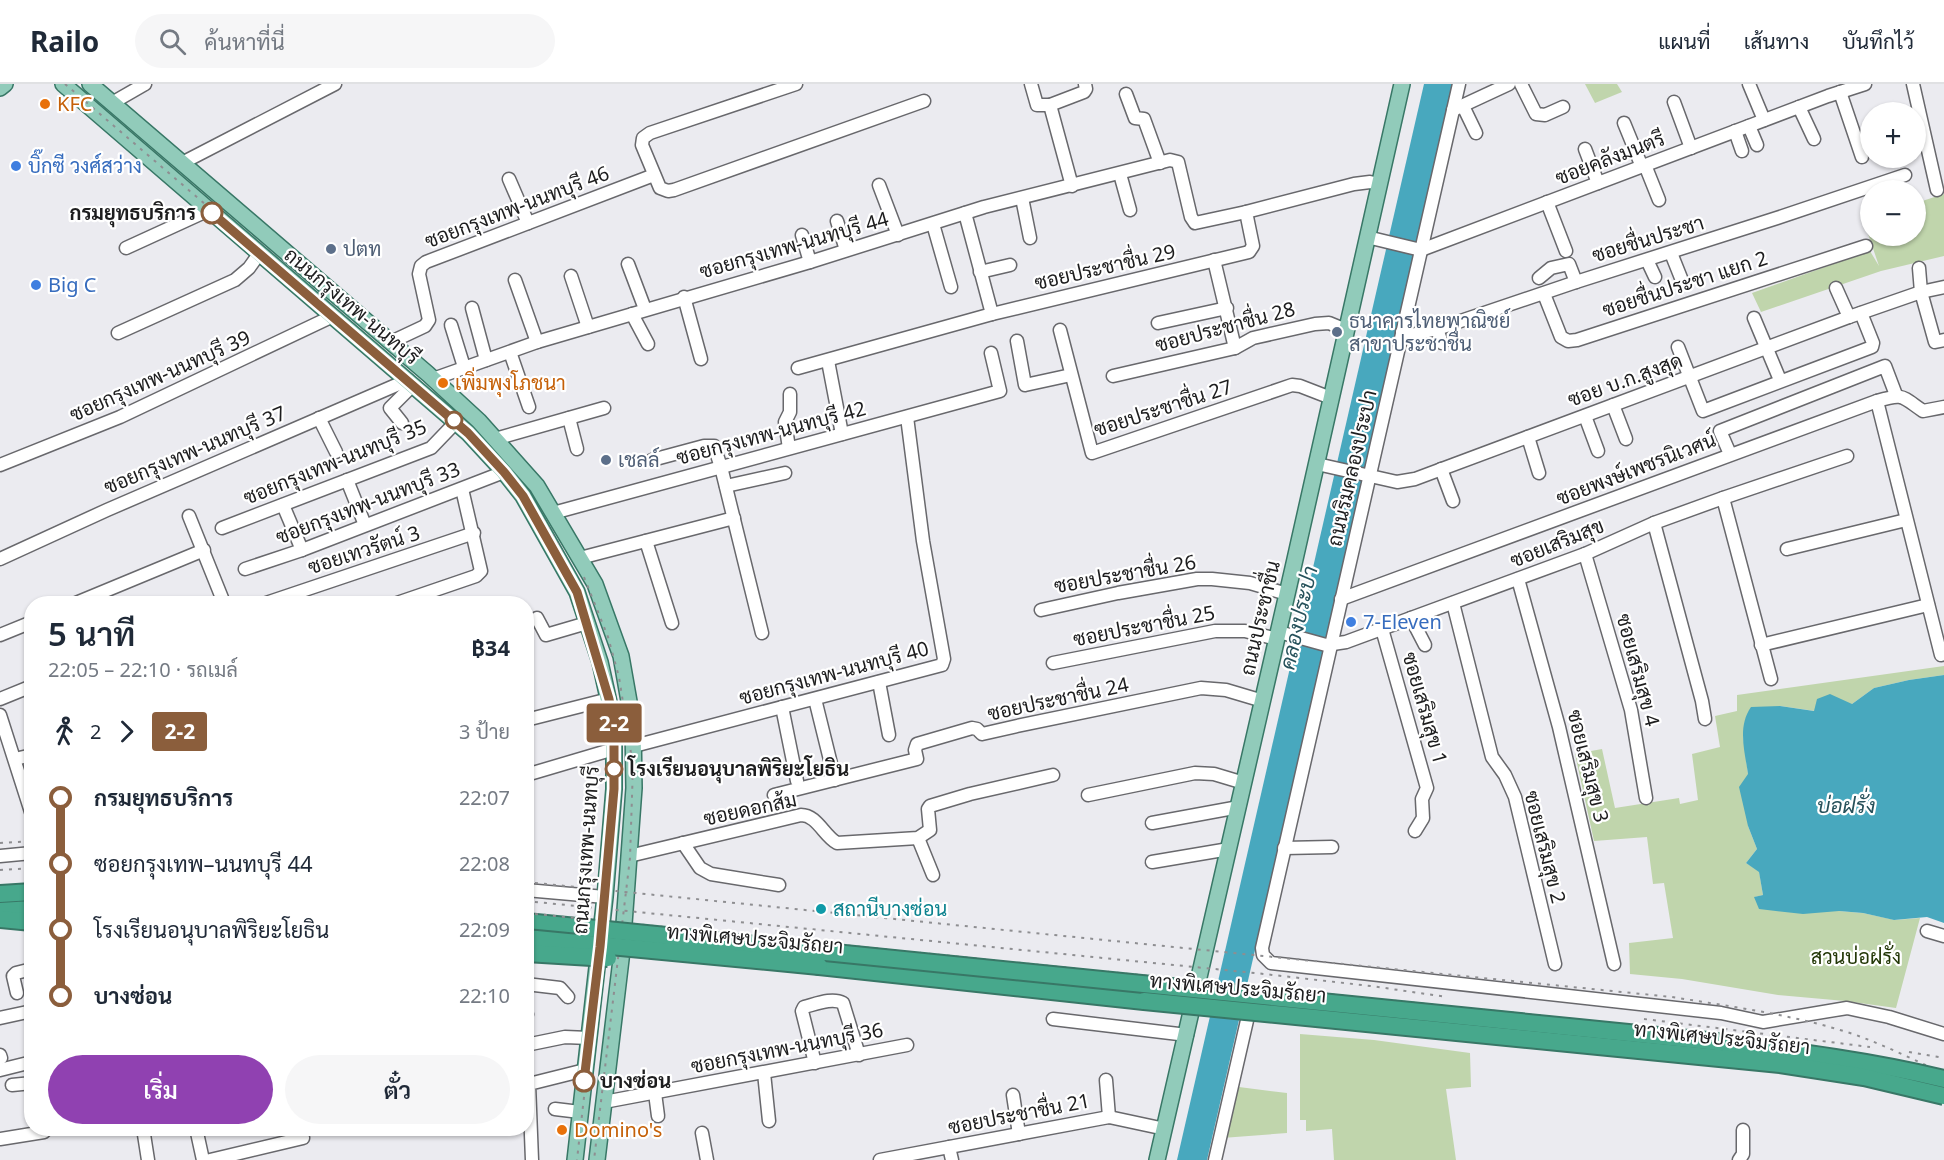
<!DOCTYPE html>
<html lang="th">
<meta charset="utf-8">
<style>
:root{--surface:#fff;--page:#f6f6f7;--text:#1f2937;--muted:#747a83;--line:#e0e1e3;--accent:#9041b1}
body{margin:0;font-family:"Noto Sans",Sarabun,sans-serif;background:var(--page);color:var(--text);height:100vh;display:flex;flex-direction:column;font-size:22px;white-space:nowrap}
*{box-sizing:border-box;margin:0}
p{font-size:20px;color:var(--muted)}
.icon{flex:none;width:33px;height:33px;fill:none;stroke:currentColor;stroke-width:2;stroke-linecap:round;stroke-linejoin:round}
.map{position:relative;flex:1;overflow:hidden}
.details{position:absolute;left:24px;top:512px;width:510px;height:540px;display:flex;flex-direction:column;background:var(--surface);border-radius:24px;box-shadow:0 2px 4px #0004}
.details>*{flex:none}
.badge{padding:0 12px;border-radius:4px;font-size:21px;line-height:39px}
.fabs{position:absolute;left:1860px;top:18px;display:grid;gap:12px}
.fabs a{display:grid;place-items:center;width:66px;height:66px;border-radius:50%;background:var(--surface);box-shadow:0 2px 4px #0004;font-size:30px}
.map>.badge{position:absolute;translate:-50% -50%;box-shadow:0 0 0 3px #fff}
.legs{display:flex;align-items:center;gap:9px;height:66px;padding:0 24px;font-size:20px}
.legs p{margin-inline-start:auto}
.overview{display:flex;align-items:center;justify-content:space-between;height:102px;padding:0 24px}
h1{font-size:33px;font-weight:600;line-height:45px}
.action{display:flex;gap:12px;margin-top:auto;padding:12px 24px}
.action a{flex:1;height:69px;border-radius:36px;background:var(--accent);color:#fff;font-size:24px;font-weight:600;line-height:69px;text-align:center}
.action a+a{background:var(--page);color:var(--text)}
ul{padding:0 24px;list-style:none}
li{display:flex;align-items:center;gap:21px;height:66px;font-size:22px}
li i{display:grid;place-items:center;width:9px;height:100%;margin:0 8px;background:currentColor}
li i::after{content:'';width:15px;height:15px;margin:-8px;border:4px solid;border-radius:50%;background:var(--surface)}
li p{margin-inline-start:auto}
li:first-child i{background:linear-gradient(#0000 50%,currentColor 0)}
li:last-child i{background:linear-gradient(currentColor 50%,#0000 0)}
header{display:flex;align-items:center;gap:36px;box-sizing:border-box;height:84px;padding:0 30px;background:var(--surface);border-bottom:2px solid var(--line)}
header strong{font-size:28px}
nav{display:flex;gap:33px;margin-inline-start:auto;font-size:21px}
.search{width:420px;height:54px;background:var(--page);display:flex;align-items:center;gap:15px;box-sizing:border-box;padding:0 21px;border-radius:33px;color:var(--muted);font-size:22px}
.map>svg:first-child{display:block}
</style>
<header>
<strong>Railo</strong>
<div class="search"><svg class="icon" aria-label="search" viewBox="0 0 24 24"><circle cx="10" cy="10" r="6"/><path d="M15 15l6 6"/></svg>ค้นหาที่นี่</div>
<nav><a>แผนที่</a><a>เส้นทาง</a><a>บันทึกไว้</a></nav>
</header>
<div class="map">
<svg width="1944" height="1076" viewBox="0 0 1944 1076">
<rect width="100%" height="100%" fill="#ebebf0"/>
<g fill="#c0d5ac">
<polygon points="1585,0 1617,0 1622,8 1595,19"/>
<polygon points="1944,110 1944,172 1881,187 1761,228 1752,209 1870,167 1879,182 1863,135 1870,133 1870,152 1916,152 1916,119"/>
<polygon points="1944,582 1944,591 1909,596 1874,604 1852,620 1815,627 1780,622 1743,652 1748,690 1748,742 1757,765 1746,779 1759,787 1763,811 1755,813 1839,827 1863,829 1895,836 1920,834 1896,924 1845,917 1778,911 1682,895 1630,890 1629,859 1673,854 1664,799 1653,800 1647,753 1594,757 1575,670 1602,665 1615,724 1679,714 1680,720 1698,716 1692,670 1720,663 1715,632 1737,627 1737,611"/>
<polygon points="1300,950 1374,956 1470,969 1471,1003 1446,1005 1456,1076 1334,1076 1332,1045 1306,1047 1306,1036 1300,1036"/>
<polygon points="1239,1003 1287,1009 1287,1049 1222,1054"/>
</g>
<g fill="#48a8be">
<polygon points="1424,0 1453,0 1207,1076 1177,1076"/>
<path d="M1944 591V839L1927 833 1894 836 1863 829 1839 827 1803 830 1759 825 1754 813 1763 811 1759 788 1746 779 1757 765 1748 742 1739 703 1748 690C1745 668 1737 643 1751 623L1780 622 1814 627 1817 615 1830 610 1852 620 1874 604 1909 596Z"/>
</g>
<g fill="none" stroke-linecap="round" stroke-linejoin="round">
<defs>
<g id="minor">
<polyline points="796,0 650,49 643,54 642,61 660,104 668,107 674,106 924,17"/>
<polyline points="1031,0 1037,21 1050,21"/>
<polyline points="1459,0 1262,864 1263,871 1271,879 1721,929 1763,938 1847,924 1889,933 1944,950"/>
<polyline points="1521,0 1536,30 1545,31 1563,23"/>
<polyline points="1749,0 1764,36"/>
<polyline points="1913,0 1937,106"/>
<polyline points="1840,8 1862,73"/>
<polyline points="1126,10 1135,34 1144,35 1160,79"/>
<polyline points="1674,18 1691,64"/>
<polyline points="112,19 145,0"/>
<polyline points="1463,22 1476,49"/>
<polyline points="1799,23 1814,55"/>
<polyline points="1453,26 1509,0"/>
<polyline points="1624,39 1642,83"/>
<polyline points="1749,42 1757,61"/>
<polyline points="1735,47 1742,67"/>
<polyline points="1585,65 1598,99"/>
<polyline points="182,79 335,0"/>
<polyline points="1645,81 1659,116"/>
<polyline points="1120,90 1130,126"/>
<polyline points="509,95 528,139"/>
<polyline points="879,101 898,151"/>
<polyline points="1072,102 1050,21 1084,8 1086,5 1085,0"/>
<polyline points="1022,114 1030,154"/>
<polyline points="1547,118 1566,167"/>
<polyline points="965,129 992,230"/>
<polyline points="837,137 846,166"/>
<polyline points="933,140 951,203"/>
<polyline points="802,151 810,178"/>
<polyline points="1367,153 1421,166 1828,12 1865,0"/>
<polyline points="126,164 209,126"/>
<polyline points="1671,169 1681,194"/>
<polyline points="1214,176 1235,264"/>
<polyline points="1647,176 1655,193"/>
<polyline points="628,180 645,225"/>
<polyline points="1919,184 1921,208 1935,258 1944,256"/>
<polyline points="980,188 1010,181"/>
<polyline points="571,192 588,243"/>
<polyline points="1539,194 1551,184 1569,180 1576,198"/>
<polyline points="515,196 537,258"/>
<polyline points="1836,204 1849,233"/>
<polyline points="1544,210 1561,253 1568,257 1577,256 1866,162"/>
<polyline points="684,213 701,275"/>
<polyline points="472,224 486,276"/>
<polyline points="632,230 648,260"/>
<polyline points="1754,234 1780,296"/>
<polyline points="1158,239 1227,224"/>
<polyline points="451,241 464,283"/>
<polyline points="1437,245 1442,259"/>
<polyline points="1060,246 1092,369 1292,301 1300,302 1331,314"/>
<polyline points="1402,248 1411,251 1437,245 1576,198 1777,134 1905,91"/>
<polyline points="118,249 235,196 249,184 259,170"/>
<polyline points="1017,257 1025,301 1071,291"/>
<polyline points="391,258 425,242 429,236 419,190 421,182 426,178 654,91"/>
<polyline points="1678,263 1703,327 1872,263 1873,259 1861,229"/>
<polyline points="510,268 529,323"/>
<polyline points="828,277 842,350"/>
<polyline points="798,284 992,230 1249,168 1253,162 1246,128 1354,100 1370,98 1379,100"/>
<polyline points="1113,292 1235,264 1253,254 1315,240 1329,239 1346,246"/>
<polyline points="433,295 537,258 810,178 984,123 1170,76 1178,78 1191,133 1195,139 1246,128"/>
<polyline points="1877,317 1941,571"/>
<polyline points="1613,321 1626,355"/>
<polyline points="1585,332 1598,367"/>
<polyline points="319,334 336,368"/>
<polyline points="569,334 577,365"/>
<polyline points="402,339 390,324 413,301"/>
<polyline points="1528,353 1539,389"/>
<polyline points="495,355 604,324"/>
<polyline points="789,364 785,338 790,328 790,310"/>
<polyline points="1730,370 1720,347 1885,282 1896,311"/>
<polyline points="652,376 704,362 714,362 721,383 762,549"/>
<polyline points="1317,380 1397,398 1415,395 1849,233 1921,208 1944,203"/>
<polyline points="0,381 120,333 333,232"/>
<polyline points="1441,385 1453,417"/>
<polyline points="347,396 365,441"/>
<polyline points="726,402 785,389"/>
<polyline points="1723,414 1771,595"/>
<polyline points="283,421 302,466"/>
<polyline points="553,429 1000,307 991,269"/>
<polyline points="189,432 224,519"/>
<polyline points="1654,439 1702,617 1705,635"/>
<polyline points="222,444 431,364 456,338"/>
<polyline points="646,457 672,539"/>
<polyline points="1787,465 1906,436"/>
<polyline points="1585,470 1631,626 1646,714"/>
<polyline points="580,474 734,434"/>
<polyline points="0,475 107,426 408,296"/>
<polyline points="245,485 302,466 504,388"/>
<polyline points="1518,495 1559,643 1614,880"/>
<path d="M1341 515 1877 317C1904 309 1901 312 1923 327L1944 323"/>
<polyline points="76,519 204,466"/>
<polyline points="266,519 474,449"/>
<polyline points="397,519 476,492 481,487 462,405"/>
<polyline points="1453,519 1492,673 1505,691 1515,713 1555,880"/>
<polyline points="1041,526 1118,509 1197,495 1212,495 1250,499 1287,510"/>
<polyline points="537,534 546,551 587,539"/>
<polyline points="1411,534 1425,561"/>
<polyline points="1382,545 1427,704 1422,715 1423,734 1415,747"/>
<polyline points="1279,548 1326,561 1346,558 1585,470 1654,439 1723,414 1847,372"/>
<polyline points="0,551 32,538"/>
<polyline points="1761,561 1928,521"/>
<polyline points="1053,579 1215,547 1245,547 1277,555"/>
<polyline points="879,598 889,651"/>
<polyline points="0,615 32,602"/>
<polyline points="815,615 835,696"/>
<polyline points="782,623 797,697"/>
<polyline points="0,631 32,731"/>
<polyline points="526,636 609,615"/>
<polyline points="634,662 942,581 944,575 923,457 907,333"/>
<polyline points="15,675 32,671"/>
<polyline points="526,691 614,665"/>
<polyline points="774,711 917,675 915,666 917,660 972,644 977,645 982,650 1017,642 1201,604 1226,606 1263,617"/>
<polyline points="1088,711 1195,689 1214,690 1244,699"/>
<polyline points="1152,739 1239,723"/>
<polyline points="918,754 933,791"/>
<polyline points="683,759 700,784 711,790 779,801"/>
<polyline points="1284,764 1332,763"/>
<polyline points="0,772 32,769"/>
<path d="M629 772 801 731C817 731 824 752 837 759L918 754 930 746 928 725 930 722 970 710 1053 691"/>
<polyline points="1152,778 1229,765"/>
<polyline points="526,806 605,813"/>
<polyline points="1927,847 1944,852"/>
<polyline points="526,900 560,904 568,913"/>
<polyline points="17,909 13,892 16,889 32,885"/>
<polyline points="526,931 527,930"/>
<polyline points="0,934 32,927"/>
<polyline points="1053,935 1187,951"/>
<polyline points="526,961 565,953 589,954"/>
<polyline points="0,971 1,974"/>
<path d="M815 979 802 927 804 923C816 920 832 913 843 919L859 971"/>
<polyline points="0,986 32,978"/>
<polyline points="764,989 769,1037"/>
<polyline points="1106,996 1109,1033"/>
<polyline points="12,1001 32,999"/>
<polyline points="655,1009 658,1032"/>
<polyline points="1013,1011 1019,1050"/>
<polyline points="604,1018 907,961"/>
<polyline points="555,1025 580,1028"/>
<polyline points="143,1044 148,1076"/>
<polyline points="196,1044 203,1076"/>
<polyline points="702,1049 707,1076"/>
<polyline points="0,1055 44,1048 47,1044"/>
<polyline points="949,1063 952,1076"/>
<polyline points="210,1076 303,1054"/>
<polyline points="532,1076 529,1000 585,986"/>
<polyline points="880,1076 1109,1033 1165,1045"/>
<polyline points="1215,1076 1251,919"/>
<polyline points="1739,1076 1743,1070 1743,1046"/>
</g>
<g id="major">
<polyline points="63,0 468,349 504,388 523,412 577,508 600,578 614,641 614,705 605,813 575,1076"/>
<polyline points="90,0 428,290 479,337 537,402 595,500 621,572 633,640 634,704 622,867 597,1076"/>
<polyline points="0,4 5,0"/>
<polyline points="1157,1076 1293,484 1402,0"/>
</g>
<g id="highway">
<polyline points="0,810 32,808"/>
<polyline points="0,827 32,825"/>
<polyline points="0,835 32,838"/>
<polyline points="526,838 587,844"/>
<polyline points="819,882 1144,917"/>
</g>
</defs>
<use href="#minor" stroke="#68686c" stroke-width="15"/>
<use href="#major" stroke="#387766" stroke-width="18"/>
<use href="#highway" stroke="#387766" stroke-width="20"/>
<use href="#minor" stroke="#fff" stroke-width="12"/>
<use href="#major" stroke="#91cbba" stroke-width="15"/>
<use href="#highway" stroke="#47a88c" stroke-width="16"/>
<g stroke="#8e8e91" stroke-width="2" stroke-dasharray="3 6" stroke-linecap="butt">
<path d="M65 0 479 355C494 372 510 389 524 407 582 486 615 584 618 682 619 740 610 798 603 855 594 928 585 1002 577 1076"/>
<polyline points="584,493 608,553 619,593 633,682 630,774 594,1076"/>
<polyline points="0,759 32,757"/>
<polyline points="0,786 32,784"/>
<path d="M526 798 1672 913C1734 923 1796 931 1856 951 1886 962 1915 976 1944 990"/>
<polyline points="526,817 1255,889 1371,902 1447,913"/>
<polyline points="526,829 1555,933 1720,954 1831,973 1916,981"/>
<polyline points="1644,935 1870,963"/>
<polyline points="1909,968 1944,974"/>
</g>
<defs>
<g id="highway-bridge">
<path d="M587 844 1708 957C1788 967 1866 976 1944 995"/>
<polyline points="526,854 819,882"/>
<polyline points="526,869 608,874"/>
<polyline points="1144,917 1780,980 1864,993 1944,1012"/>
</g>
</defs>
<use href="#highway-bridge" stroke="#387766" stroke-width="20" stroke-linecap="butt"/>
<use href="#highway-bridge" stroke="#47a88c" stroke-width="16"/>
</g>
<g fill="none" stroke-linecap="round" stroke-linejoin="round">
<defs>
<polyline id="line-1" points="212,129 468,349 504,388 523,412 577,508 609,615 614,641 614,705 600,863 584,997"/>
</defs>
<use href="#line-1" stroke="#fff" stroke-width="14"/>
<use href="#line-1" stroke="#8b5e3c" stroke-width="9"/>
</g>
<g fill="#e8710a" stroke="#fff" stroke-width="2">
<circle cx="45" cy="20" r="6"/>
<circle cx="443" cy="299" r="6"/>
<circle cx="562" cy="1046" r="6"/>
</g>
<g fill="#3f7fe0" stroke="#fff" stroke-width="2">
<circle cx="16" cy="82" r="6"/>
<circle cx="36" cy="201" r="6"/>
<circle cx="1351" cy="538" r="6"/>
</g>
<g fill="#fff" stroke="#8b5e3c" stroke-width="3">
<circle cx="212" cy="129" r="10"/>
<circle cx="454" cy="336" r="8"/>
<circle cx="614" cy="685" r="8"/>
<circle cx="584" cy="997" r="10"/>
</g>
<g fill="#5c6f8a" stroke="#fff" stroke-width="2">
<circle cx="331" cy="165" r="6"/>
<circle cx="1337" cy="248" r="6"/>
<circle cx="606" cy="376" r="6"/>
</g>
<circle fill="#0f9aa8" stroke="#fff" stroke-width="2" cx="821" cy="825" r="6"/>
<g text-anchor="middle" stroke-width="4.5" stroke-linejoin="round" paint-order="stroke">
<g font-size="20" fill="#c56008" stroke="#fff" text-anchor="start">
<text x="57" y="27">KFC</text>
<text x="455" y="306">เพิ่มพุงโภชนา</text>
<text x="574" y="1053">Domino's</text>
</g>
<g font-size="20" fill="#1d1d1e" stroke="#fff">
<text transform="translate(1610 74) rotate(-21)" y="7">ซอยคลังมนตรี</text>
<text transform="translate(517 123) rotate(-21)" y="7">ซอยกรุงเทพ-นนทบุรี 46</text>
<text transform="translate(1648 155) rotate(-17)" y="7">ซอยชื่นประชา</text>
<text transform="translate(794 161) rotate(-16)" y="7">ซอยกรุงเทพ-นนทบุรี 44</text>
<text transform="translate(1105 183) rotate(-13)" y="7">ซอยประชาชื่น 29</text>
<text transform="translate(1685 200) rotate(-18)" y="7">ซอยชื่นประชา แยก 2</text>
<text transform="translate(352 222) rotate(40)" y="7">ถนนกรุงเทพ-นนทบุรี</text>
<text transform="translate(1225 243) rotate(-15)" y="7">ซอยประชาชื่น 28</text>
<text transform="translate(160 292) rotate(-24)" y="7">ซอยกรุงเทพ-นนทบุรี 39</text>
<text transform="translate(1625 296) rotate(-20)" y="7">ซอย บ.ก.สูงสุด</text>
<text transform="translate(1163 324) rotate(-18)" y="7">ซอยประชาชื่น 27</text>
<text transform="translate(771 349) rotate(-15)" y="7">ซอยกรุงเทพ-นนทบุรี 42</text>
<text transform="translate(195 366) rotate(-23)" y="7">ซอยกรุงเทพ-นนทบุรี 37</text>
<text transform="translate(335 378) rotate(-22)" y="7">ซอยกรุงเทพ-นนทบุรี 35</text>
<text transform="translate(1352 384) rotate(-77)" y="7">ถนนริมคลองประปา</text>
<text transform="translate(1636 385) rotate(-21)" y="7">ซอยพงษ์เพชรนิเวศน์</text>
<text transform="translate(368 419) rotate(-21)" y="7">ซอยกรุงเทพ-นนทบุรี 33</text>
<text transform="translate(1557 459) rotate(-22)" y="7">ซอยเสริมสุข</text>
<text transform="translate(364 466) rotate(-18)" y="7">ซอยเทวรัตน์ 3</text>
<text transform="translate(1125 490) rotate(-10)" y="7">ซอยประชาชื่น 26</text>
<text transform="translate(1260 534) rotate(-77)" y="7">ถนนประชาชื่น</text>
<text transform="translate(1144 542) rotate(-11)" y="7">ซอยประชาชื่น 25</text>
<text transform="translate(1638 586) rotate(75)" y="7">ซอยเสริมสุข 4</text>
<text transform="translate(834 589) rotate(-15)" y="7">ซอยกรุงเทพ-นนทบุรี 40</text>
<text transform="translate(1058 615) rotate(-12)" y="7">ซอยประชาชื่น 24</text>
<text transform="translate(1425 624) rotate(74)" y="7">ซอยเสริมสุข 1</text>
<text transform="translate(1588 682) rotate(76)" y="7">ซอยเสริมสุข 3</text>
<text transform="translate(750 725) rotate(-12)" y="7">ซอยดอกส้ม</text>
<text transform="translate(1545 763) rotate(76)" y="7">ซอยเสริมสุข 2</text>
<text transform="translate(586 766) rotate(-86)" y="7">ถนนกรุงเทพ-นนทบุรี</text>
<text transform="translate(755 855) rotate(5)" y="7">ทางพิเศษประจิมรัถยา</text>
<text transform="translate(1238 904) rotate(5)" y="7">ทางพิเศษประจิมรัถยา</text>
<text transform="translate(1722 954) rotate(6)" y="7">ทางพิเศษประจิมรัถยา</text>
<text transform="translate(787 964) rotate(-11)" y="7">ซอยกรุงเทพ-นนทบุรี 36</text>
<text transform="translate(1019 1030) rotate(-11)" y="7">ซอยประชาชื่น 21</text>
</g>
<g font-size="20" fill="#366cbe" stroke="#fff" text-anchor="start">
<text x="28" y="89">บิ๊กซี วงศ์สว่าง</text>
<text x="48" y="208">Big C</text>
<text x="1363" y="545">7-Eleven</text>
</g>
<g font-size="20" font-weight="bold" fill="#1d1d1e" stroke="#fff" text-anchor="start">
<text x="196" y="136" text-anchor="end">กรมยุทธบริการ</text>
<text x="628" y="692">โรงเรียนอนุบาลพิริยะโยธิน</text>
<text x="600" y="1004">บางซ่อน</text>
</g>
<g font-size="20" fill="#4e5e75" stroke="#fff" text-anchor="start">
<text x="343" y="172">ปตท</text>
<text x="1349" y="244">ธนาคารไทยพาณิชย์<tspan x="1349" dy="23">สาขาประชาชื่น</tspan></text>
<text x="618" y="383">เชลล์</text>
</g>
<g font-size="20" fill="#0d838f" stroke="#fff" text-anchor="start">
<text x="833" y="832">สถานีบางซ่อน</text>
</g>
<g font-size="20" fill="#233707" stroke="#fff">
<text x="1856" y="880">สวนบ่อฝรั่ง</text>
</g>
<g font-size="21" font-style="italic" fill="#26515b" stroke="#fff">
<text transform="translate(1299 534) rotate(-77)" y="7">คลองประปา</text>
<text x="1846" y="729">บ่อฝรั่ง</text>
</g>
</g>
</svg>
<div class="fabs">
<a>+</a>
<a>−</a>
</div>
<b class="badge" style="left:614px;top:639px;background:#8b5e3c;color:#fff">2-2</b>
<section class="details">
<div class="overview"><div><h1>5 นาที</h1><p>22:05 – 22:10 · รถเมล์</p></div><b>฿34</b></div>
<div class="legs"><svg class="icon" aria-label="walk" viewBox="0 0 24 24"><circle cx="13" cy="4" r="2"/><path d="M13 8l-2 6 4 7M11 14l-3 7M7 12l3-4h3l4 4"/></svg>2<svg class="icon" aria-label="forward" viewBox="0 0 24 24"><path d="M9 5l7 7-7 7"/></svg><b class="badge" style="background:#8b5e3c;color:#fff">2-2</b><p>3 ป้าย</p></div>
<ul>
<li><i style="color:#8b5e3c"></i><b>กรมยุทธบริการ</b><p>22:07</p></li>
<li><i style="color:#8b5e3c"></i><span>ซอยกรุงเทพ–นนทบุรี 44</span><p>22:08</p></li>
<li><i style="color:#8b5e3c"></i><span>โรงเรียนอนุบาลพิริยะโยธิน</span><p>22:09</p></li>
<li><i style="color:#8b5e3c"></i><b>บางซ่อน</b><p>22:10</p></li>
</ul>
<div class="action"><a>เริ่ม</a><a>ตั๋ว</a></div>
</section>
</div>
